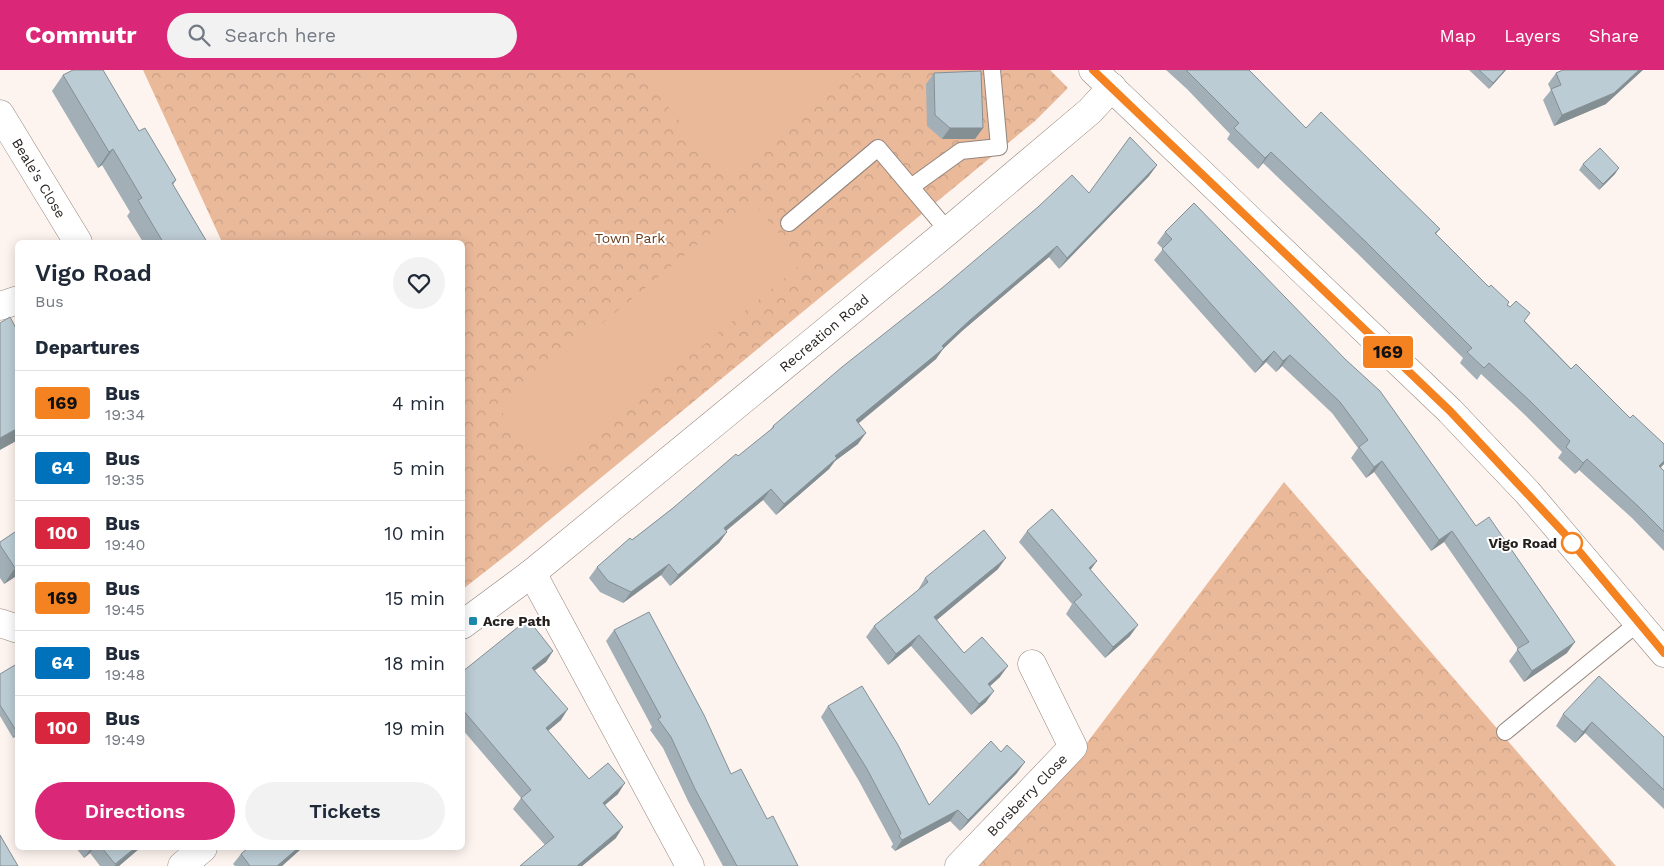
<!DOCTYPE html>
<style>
:root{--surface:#fff;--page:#f2f2f3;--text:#1f2937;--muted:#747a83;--line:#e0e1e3;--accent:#db2777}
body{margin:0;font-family:"Work Sans",sans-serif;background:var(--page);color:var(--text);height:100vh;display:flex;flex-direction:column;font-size:19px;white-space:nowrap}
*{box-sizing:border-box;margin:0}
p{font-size:16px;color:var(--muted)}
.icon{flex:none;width:28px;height:28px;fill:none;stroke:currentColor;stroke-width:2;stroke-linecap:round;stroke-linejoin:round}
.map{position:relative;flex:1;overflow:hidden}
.sheet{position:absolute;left:15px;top:170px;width:450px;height:610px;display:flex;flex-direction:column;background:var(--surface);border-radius:8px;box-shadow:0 2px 12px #0003}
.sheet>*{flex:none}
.badge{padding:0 10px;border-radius:4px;font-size:18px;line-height:32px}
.map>.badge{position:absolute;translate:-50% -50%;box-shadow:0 0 0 2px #fff}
h2{padding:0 20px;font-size:19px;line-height:45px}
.round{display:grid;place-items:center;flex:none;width:52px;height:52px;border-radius:26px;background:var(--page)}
.overview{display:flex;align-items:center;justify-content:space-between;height:85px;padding:0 20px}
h1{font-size:24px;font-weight:600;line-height:38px}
.primary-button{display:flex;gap:10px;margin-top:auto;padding:10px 20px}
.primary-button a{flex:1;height:58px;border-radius:30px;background:var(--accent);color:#fff;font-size:20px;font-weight:600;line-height:58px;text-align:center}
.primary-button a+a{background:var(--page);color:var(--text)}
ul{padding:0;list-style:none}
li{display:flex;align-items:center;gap:15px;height:65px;padding:0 20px;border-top:1px solid var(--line)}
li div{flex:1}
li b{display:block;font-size:19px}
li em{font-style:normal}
li .badge{min-width:55px;font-weight:700;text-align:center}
header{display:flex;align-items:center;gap:30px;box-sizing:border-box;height:70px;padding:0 25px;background:var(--accent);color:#fff}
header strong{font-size:24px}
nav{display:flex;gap:28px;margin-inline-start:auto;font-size:18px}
.search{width:350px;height:45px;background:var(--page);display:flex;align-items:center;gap:12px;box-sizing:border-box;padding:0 18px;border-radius:28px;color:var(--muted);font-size:19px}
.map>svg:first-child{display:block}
</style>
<header>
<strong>Commutr</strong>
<div class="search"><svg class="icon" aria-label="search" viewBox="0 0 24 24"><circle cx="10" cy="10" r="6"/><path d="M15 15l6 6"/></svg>Search here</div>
<nav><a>Map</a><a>Layers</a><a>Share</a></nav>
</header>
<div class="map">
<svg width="1664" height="796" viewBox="0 0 1664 796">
<defs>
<pattern id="forest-crowns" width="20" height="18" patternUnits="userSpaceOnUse" patternTransform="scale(1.25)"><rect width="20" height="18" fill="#eab99a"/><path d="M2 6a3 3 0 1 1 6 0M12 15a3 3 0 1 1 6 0" fill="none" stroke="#c99f84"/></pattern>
</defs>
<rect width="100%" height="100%" fill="#fef4ef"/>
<g fill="url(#forest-crowns)">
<polygon points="143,0 1050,0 1068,18 1035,51 513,480 463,519 462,172 222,172"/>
<polygon points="1284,412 1616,796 973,796 1080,682"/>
</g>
<g fill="#eab99a">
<polygon points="639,0 860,0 725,108"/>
<polygon points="751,130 803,193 550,402 499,339"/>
</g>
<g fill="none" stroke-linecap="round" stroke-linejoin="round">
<defs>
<g id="lane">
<polyline points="911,117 961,81 999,77 992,0"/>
<polyline points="789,153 878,78 948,161"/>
<polyline points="1505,662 1639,552"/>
</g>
<g id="street">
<polyline points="1093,0 1450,341 1527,422 1664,583"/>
<polyline points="0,44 78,172"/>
<polyline points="0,236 18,230"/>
<polyline points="532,503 690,796"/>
<polyline points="0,553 18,559"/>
<polyline points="462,555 532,503 948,161 1090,41 1112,17"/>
<polyline points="182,796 203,778"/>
<polyline points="959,796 1073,677 1032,594"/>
</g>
</defs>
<use href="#lane" stroke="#93857c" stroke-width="18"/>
<use href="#street" stroke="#93857c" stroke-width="29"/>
<use href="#lane" stroke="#fff" stroke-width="16"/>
<use href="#street" stroke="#fff" stroke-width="28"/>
</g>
<g fill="#a2afb6">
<polygon points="1166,0 1249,0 1306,58 1440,159 1436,164 1489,217 1525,251 1664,394 1661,397 1664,401 1664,481 1632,448 1579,400 1575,404 1558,388 1562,382 1524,344 1481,304 1477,310 1460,293 1463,288 1357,183 1263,93 1258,99 1227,69 1230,64 1187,19"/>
<polygon points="1469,0 1506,0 1489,19"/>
<polygon points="934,3 983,58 975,69 942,69 927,56 926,14"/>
<polygon points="1556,3 1606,34 1554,56 1543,30 1551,20 1548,14"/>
<polygon points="63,5 139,61 176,110 173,115 207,172 143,172 127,146 130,142 102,95 98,98 52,21"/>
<polygon points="1583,94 1615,104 1599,120 1579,100"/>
<polygon points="1157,95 1149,106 1059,199 1049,187 962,261 943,279 936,289 859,353 858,374 835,391 829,399 776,445 763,430 726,461 727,462 719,473 670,516 661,505 623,533 600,522 589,508 597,497 673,438 769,362 773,356 1089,123"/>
<polygon points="1194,133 1567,583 1524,612 1509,591 1518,579 1444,472 1431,481 1374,402 1366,408 1351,388 1358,378 1332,343 1282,296 1276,302 1266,292 1255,303 1154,190 1163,179 1157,173 1165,162"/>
<polygon points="18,460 18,505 4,514 0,508 0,472"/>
<polygon points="1027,461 1097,491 1090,500 1130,566 1105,588 1066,544 1072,534 1019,472"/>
<polygon points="998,499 937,550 964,583 1000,607 990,616 986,632 971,645 911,576 888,595 866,567 874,556 918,520 925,508"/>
<polygon points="614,560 767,749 798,796 723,796 688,731 663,678 650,660 652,657 606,571"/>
<polygon points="553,581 546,592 535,600 561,650 548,661 589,709 618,724 605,735 616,768 582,796 520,796 545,775 513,739 521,728 462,659 462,602"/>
<polygon points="0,604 18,665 13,668 0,646"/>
<polygon points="828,636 929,735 1017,703 960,761 950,751 895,781 891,777 893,774 859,711 821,647"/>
<polygon points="1563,644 1664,667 1664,739 1585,663 1575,673 1556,656"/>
<polygon points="76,778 140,778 119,796 100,796 90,783 84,788"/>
<polygon points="248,778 302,778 282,796 235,796 233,794 241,784"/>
</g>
<g fill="#848f94">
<polygon points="1505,0 1506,0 1489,19 1493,13"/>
<polygon points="1639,0 1643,0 1606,34 1554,56 1562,45"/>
<polygon points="950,58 983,58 975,69 942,69"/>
<polygon points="113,79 102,95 98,98 109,82"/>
<polygon points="1271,82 1263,93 1258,99 1265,88"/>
<polygon points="1157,95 1149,106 1059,199 1067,188"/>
<polygon points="1619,98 1615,104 1599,120 1603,114"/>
<polygon points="1057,176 1049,187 962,261 943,279 936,289 849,361 856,350 942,276 970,250"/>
<polygon points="1274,281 1266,292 1255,303 1263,292"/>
<polygon points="1290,285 1282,296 1276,302 1283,291"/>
<polygon points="18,358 18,370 0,380 0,368"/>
<polygon points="866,363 858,374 835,391 829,399 776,445 784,434 835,386"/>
<polygon points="1587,389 1579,400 1575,404 1583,393"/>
<polygon points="1382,391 1374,402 1366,408 1374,397"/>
<polygon points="1664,391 1664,394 1651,407 1659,396"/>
<polygon points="771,419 763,430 716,469 724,458"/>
<polygon points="1452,461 1444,472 1431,481 1439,470"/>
<polygon points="727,462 719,473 670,516 678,505"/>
<polygon points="1006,488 998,499 927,558 934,547"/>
<polygon points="1097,491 1089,502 1089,498"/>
<polygon points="669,494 661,505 623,533 631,522"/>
<polygon points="18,496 18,505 4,514 15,498"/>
<polygon points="1138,555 1130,566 1105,588 1113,577"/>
<polygon points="919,565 911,576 888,595 896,584"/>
<polygon points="1575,572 1567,583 1524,612 1532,601"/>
<polygon points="553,581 546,592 525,608 532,598"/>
<polygon points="1008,596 1000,607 980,625 988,614"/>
<polygon points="994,621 986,632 971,645 979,634"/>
<polygon points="568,639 561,650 538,669 546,658"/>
<polygon points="1592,652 1585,663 1575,673 1583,662"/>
<polygon points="18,661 18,665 13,668 17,662"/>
<polygon points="1025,692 1017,703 960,761 968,750"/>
<polygon points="625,713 618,724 595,743 603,733"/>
<polygon points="958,740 950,751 895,781 902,770"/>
<polygon points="623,757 616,768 582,796 577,796"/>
<polygon points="91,778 94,778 90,783 84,788"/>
<polygon points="135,778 140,778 119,796 114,796"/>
<polygon points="298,778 302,778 282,796 277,796"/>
</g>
<g fill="#bcccd4" stroke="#848f94">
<polygon points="73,0 103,0 139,61 145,58 176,110 172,113 207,172 163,172 138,130 142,128 113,79 109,82 63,5"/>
<polygon points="1186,0 1249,0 1306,58 1321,42 1440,159 1435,163 1489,217 1491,215 1509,232 1507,235 1510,237 1516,231 1530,243 1524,251 1571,299 1576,294 1630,348 1633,345 1664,374 1664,391 1659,396 1664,401 1664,462 1639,437 1587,389 1583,393 1566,377 1570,371 1531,332 1489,293 1484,298 1467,282 1472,278 1365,171 1271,82 1265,88 1234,58 1239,53"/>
<polygon points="1479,0 1505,0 1493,13"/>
<polygon points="1563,0 1639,0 1614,23 1562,45 1551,19 1561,15 1556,3"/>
<polygon points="981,1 983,58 950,58 935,45 934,3"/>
<polygon points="1130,67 1157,95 1067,188 1057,176 970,250 942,276 944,278 856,350 866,363 835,386 837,388 784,434 771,419 724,458 727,462 678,505 669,494 631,522 608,511 597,497 630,468 632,470 673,438 736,384 738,386 774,357 773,356 842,297 942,218 1038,137 1072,105 1089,123"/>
<polygon points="1600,78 1619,98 1603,114 1583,94"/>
<polygon points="1194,133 1345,289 1380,321 1476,456 1489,447 1575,572 1532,601 1517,579 1529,572 1452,461 1439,470 1382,391 1374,397 1359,377 1368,370 1340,332 1290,285 1283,291 1274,281 1263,292 1162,179 1172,169 1165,162"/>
<polygon points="10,247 18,262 18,293 16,294 18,297 18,358 0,368 0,253"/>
<polygon points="1052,439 1097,491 1089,498 1138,555 1113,577 1074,532 1082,525 1027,461"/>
<polygon points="18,460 18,496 15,498 0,475 0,472"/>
<polygon points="984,460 1006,488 934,547 964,583 982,567 1008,596 988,614 994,621 979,634 919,565 896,584 874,556 928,512 925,508"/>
<polygon points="649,542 704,645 731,704 741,699 767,749 773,746 798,796 737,796 695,719 671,667 658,649 661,647 614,560"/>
<polygon points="528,549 553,581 532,598 568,639 546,658 589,709 608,693 625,713 603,733 623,757 577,796 520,796 554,767 521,728 531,720 462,639 462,602"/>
<polygon points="15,595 18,598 18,661 17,662 0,635 0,604"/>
<polygon points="1599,606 1664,667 1664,720 1592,652 1583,662 1563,644"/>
<polygon points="862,616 898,675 929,735 991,671 1001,682 1007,675 1025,692 968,750 958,740 902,770 899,766 901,763 867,699 828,636"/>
<polygon points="0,765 18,796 0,796"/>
<polygon points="102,778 135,778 115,794"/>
<polygon points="248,778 298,778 277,796 250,796 241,784"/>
</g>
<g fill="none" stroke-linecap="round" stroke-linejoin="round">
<defs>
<polyline id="line" points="1093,0 1450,341 1564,463 1664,583"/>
</defs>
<use href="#line" stroke="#fff" stroke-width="11"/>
<use href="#line" stroke="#f58220" stroke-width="8"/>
</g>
<circle fill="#fff" stroke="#f58220" stroke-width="2.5" cx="1572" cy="473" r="10"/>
<rect fill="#1c8ab0" stroke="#fff" stroke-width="2" x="468" y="546" width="10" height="10" rx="2.5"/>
<g text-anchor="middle" stroke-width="4" stroke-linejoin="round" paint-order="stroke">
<g font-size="14" fill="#241f1c" stroke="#fff">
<text transform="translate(39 108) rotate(59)" y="5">Beale's Close</text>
<text transform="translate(824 263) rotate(-40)" y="5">Recreation Road</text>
<text transform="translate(1027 725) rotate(-46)" y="5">Borsberry Close</text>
</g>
<g font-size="14" fill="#6b3c19" stroke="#fff">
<text x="630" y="173">Town Park</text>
</g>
<g font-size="14" font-weight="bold" fill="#241f1c" stroke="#fff" text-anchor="end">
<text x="1557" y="478">Vigo Road</text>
</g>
<g font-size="14" font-weight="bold" fill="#241f1c" stroke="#fff" text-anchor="start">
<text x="483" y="556">Acre Path</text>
</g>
</g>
</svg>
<b class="badge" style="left:1388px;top:282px;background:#f58220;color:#111">169</b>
<section class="sheet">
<div class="overview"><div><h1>Vigo Road</h1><p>Bus</p></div><a class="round"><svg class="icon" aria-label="heart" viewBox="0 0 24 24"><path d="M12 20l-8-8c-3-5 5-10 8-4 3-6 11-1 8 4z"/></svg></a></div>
<h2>Departures</h2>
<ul>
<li><span class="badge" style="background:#f58220;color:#111">169</span><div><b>Bus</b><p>19:34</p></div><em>4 min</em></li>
<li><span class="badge" style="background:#0072bc;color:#fff">64</span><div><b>Bus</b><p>19:35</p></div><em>5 min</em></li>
<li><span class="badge" style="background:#d7263d;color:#fff">100</span><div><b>Bus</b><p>19:40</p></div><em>10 min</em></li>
<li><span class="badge" style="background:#f58220;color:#111">169</span><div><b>Bus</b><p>19:45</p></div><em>15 min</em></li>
<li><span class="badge" style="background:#0072bc;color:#fff">64</span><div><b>Bus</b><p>19:48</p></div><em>18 min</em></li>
<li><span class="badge" style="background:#d7263d;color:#fff">100</span><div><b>Bus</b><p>19:49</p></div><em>19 min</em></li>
</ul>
<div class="primary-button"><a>Directions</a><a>Tickets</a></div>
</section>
</div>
